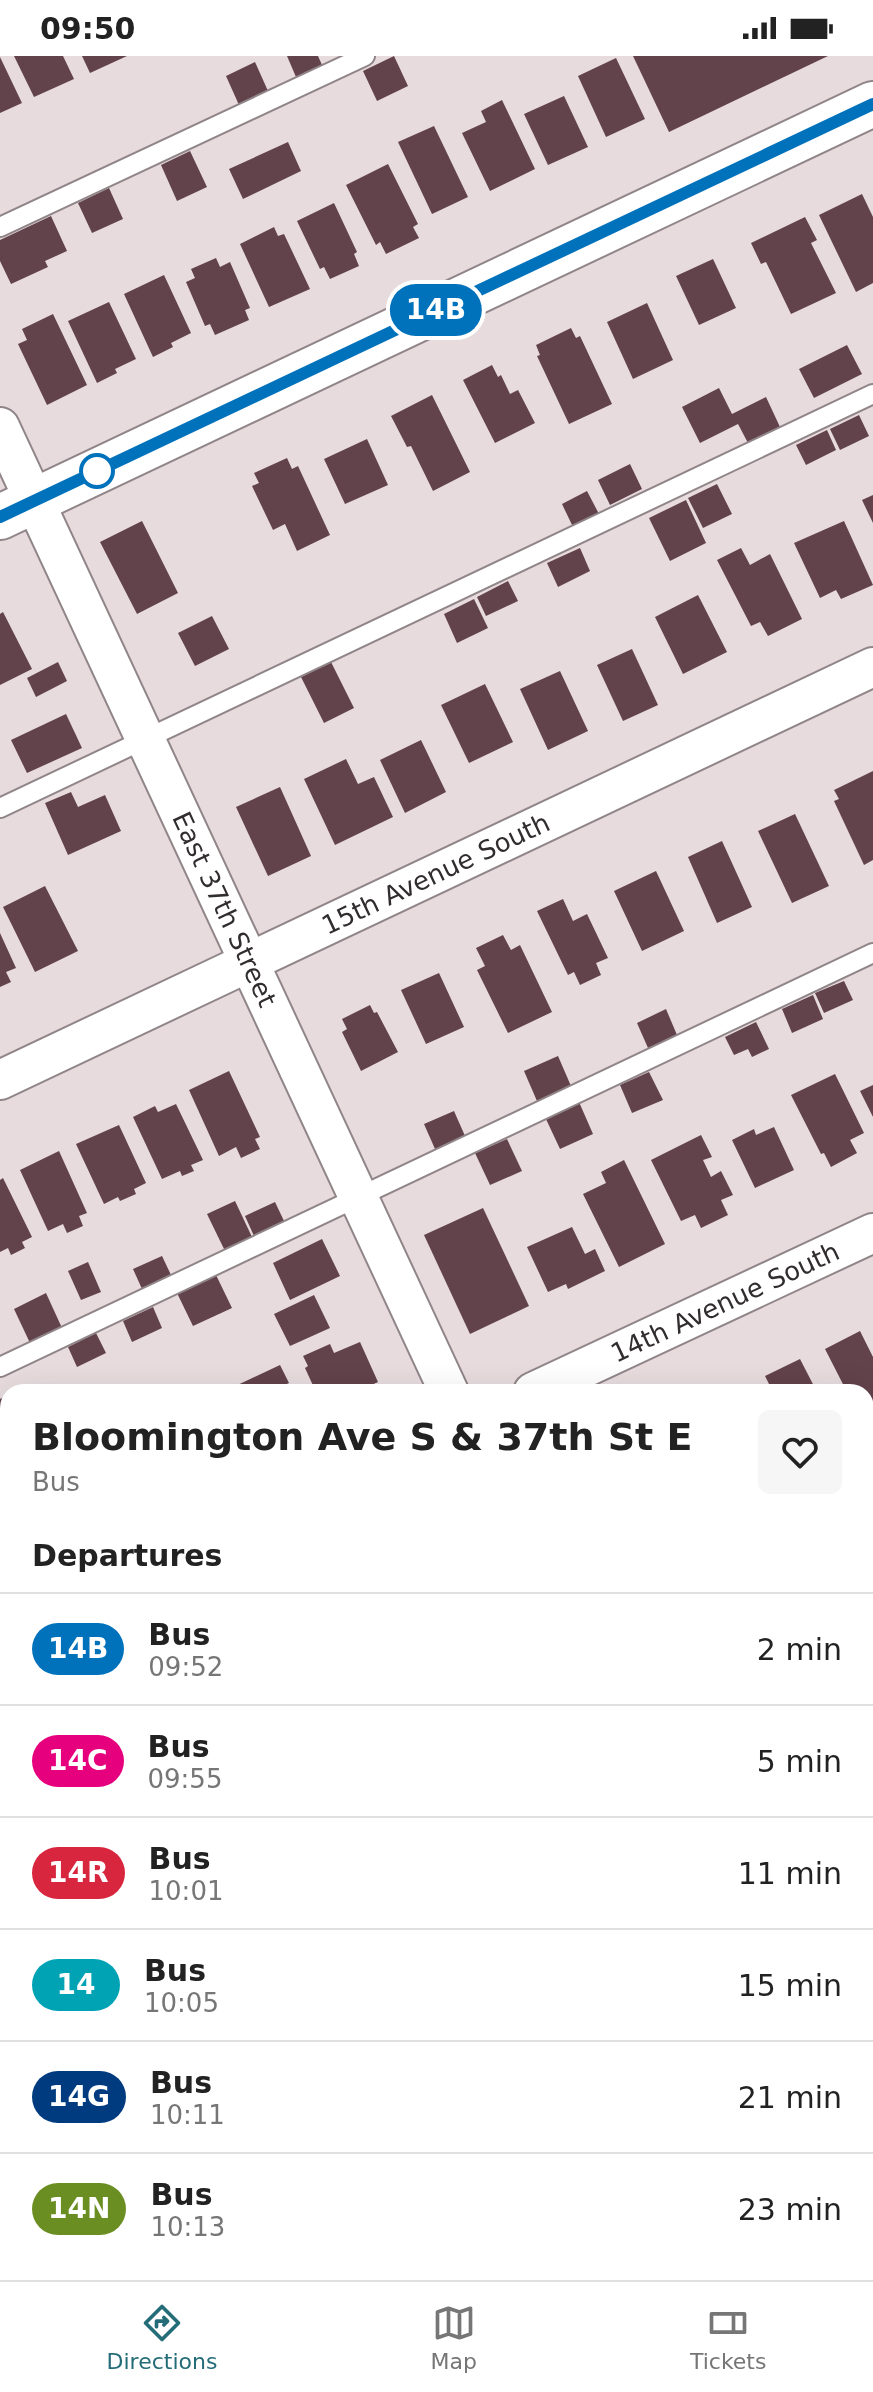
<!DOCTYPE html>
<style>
:root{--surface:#fff;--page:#f6f6f6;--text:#222;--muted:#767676;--line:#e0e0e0;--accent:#236c78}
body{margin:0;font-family:"DejaVu Sans",sans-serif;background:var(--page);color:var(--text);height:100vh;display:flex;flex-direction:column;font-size:30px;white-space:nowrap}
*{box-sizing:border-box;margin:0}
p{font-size:26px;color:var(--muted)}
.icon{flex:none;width:44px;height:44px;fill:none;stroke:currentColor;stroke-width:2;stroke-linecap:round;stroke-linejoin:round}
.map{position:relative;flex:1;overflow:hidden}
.details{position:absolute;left:0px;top:1328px;width:874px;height:896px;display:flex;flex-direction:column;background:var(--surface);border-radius:24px 24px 0 0;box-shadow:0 8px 32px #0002}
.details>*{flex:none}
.badge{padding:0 16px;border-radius:26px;font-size:28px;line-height:52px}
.map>.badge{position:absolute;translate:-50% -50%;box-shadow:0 0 0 4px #fff}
h2{padding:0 32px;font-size:30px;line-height:72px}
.round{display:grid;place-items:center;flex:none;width:84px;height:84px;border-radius:12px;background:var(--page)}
.headline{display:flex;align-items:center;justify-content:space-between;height:136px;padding:0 32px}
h1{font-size:38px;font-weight:700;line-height:60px}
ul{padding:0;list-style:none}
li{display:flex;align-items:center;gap:24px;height:112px;padding:0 32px;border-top:2px solid var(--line)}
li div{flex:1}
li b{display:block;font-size:30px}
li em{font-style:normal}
li .badge{min-width:88px;font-weight:700;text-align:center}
.status{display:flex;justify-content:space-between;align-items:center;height:56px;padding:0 40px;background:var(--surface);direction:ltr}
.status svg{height:22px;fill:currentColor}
.tabs{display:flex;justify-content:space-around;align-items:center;height:112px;border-top:2px solid var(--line);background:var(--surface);font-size:22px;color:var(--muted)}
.tabs a{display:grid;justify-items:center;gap:4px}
.tabs .selected{color:var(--accent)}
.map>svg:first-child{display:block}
</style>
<div class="status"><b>09:50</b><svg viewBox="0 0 49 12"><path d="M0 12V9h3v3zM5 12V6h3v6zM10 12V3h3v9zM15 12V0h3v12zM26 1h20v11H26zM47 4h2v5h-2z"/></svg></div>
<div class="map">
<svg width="873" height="2224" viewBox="0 0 873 2224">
<rect width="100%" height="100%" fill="#e7dbde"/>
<g fill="#62424b">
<polygon points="14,0 63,0 74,23 34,41"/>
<polygon points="82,0 127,0 90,17"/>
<polygon points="287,0 318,0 322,9 296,21"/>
<polygon points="394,0 408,30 377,45 363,15"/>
<polygon points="633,0 828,0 669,76"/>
<polygon points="0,1 22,47 0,57"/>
<polygon points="616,2 645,63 606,81 578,20"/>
<polygon points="255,6 268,35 239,49 226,20"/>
<polygon points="564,40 588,91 548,109 524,58"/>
<polygon points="502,44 535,113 490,135 462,77 486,66 481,55"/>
<polygon points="434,70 468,141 432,158 398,86"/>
<polygon points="288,86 301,115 243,143 229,113"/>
<polygon points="190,95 207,131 177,145 161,109"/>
<polygon points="388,108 418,168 413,171 419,182 386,198 380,186 376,189 346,129"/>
<polygon points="109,132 123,163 92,177 78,147"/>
<polygon points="862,138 873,161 873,227 856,236 819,159"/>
<polygon points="334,147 357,196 354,198 359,210 330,223 324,211 320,213 297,165"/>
<polygon points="51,160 67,195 45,205 48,211 11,228 0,205 0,184"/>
<polygon points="805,161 817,184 811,187 836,237 791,258 766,206 761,208 751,187"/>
<polygon points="274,171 278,180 284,178 310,233 269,251 240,188"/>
<polygon points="216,202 220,211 230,206 250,252 245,254 249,264 215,279 210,268 205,270 186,226 195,222 191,213"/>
<polygon points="713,203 736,252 699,269 676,220"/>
<polygon points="164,219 191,277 171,287 173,291 153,301 124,238"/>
<polygon points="109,246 136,303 115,313 117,317 97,327 68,265"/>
<polygon points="647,247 673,304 633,323 607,266"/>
<polygon points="53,258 87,329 47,349 18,288 27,284 22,273"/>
<polygon points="571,272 576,282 580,280 612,348 569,368 537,300 540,299 536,289"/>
<polygon points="847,289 862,318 814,342 799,313"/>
<polygon points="492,309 498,321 501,319 510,338 518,334 535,367 495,387 463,324"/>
<polygon points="719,332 732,358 766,341 780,371 748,387 738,368 700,387 682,351"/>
<polygon points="432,339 470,416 433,435 411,390 407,391 391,360"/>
<polygon points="859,359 869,380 840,394 830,373"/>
<polygon points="827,374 836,394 806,409 796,389"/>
<polygon points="367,383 388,429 345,448 324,403"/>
<polygon points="287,402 292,413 298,410 330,479 297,495 285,468 273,474 252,430 259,427 254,417"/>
<polygon points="630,408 642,433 610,449 598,424"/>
<polygon points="717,428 732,458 703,472 688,442"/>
<polygon points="587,435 599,458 573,471 562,448"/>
<polygon points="873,439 873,467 862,444"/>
<polygon points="686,444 706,487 670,505 649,462"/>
<polygon points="142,465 178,537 137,558 100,486"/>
<polygon points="844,465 873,529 841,543 836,534 820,542 794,487"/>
<polygon points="580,492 590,515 558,531 547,507"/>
<polygon points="741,492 750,509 770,498 802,563 768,580 760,566 751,570 717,504"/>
<polygon points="508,525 518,545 486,560 477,541"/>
<polygon points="698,539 727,596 683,618 655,561"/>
<polygon points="474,543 488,572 457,587 444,558"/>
<polygon points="3,556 32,613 0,629 0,558"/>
<polygon points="212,560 229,593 195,610 178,577"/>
<polygon points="632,593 658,649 623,665 597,609"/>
<polygon points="58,606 67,625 36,641 27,622"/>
<polygon points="331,606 354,652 324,667 301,621"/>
<polygon points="560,615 588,675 548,694 520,633"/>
<polygon points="485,628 513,686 469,707 441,649"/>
<polygon points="66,658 82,692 27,717 11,684"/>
<polygon points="421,684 446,736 405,757 380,704"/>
<polygon points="346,703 358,728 374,721 393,761 335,789 304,723"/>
<polygon points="873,715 873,804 864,809 834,745 839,743 834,734"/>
<polygon points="280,731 311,800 268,820 236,751"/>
<polygon points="71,736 78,751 105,739 121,775 68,799 45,747"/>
<polygon points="795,758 829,830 792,847 758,775"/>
<polygon points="722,785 752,851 717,867 688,801"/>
<polygon points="656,815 684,875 642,895 614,835"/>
<polygon points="45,830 78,895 35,916 3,851"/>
<polygon points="563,843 573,865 587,858 608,902 596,907 601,919 580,929 574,916 568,919 537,855"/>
<polygon points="0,877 16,912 6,916 11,926 0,931"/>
<polygon points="503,879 511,894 520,889 552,956 508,977 477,914 485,910 476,892"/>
<polygon points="439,917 464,971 426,988 401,934"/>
<polygon points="844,925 853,944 824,957 815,937"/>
<polygon points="813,939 823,963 792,977 782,953"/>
<polygon points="370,949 374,957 377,956 398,996 361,1015 342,976 347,973 342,963"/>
<polygon points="666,953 677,979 648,992 637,967"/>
<polygon points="756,966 769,993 752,1001 748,993 734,999 725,981"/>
<polygon points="558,1000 571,1030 537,1045 524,1015"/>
<polygon points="229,1015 260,1081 255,1083 260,1093 241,1102 236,1091 219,1100 189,1034"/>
<polygon points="649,1016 663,1044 632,1057 620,1029"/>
<polygon points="835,1018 864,1077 850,1084 857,1097 831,1111 824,1097 821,1098 791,1039"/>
<polygon points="873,1029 873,1061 860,1035"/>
<polygon points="579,1046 593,1078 560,1093 545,1061"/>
<polygon points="176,1048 203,1104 191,1109 194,1115 182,1120 180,1115 162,1123 133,1061 155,1050 158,1056"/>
<polygon points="454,1055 465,1080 435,1093 424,1068"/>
<polygon points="119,1069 146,1127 134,1133 136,1138 120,1145 118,1141 104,1148 76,1088"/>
<polygon points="774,1071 794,1114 755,1132 732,1084 754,1073 756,1079"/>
<polygon points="701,1079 712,1101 703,1104 711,1121 721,1115 733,1139 721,1144 728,1159 701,1172 695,1159 681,1165 651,1104"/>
<polygon points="507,1083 522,1115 490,1129 475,1097"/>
<polygon points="59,1095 87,1157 79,1160 83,1170 67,1177 63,1168 48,1175 20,1114"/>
<polygon points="624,1104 665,1188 619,1211 583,1138 606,1127 601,1116"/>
<polygon points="3,1122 32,1181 22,1186 25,1192 11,1199 8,1192 0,1196 0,1124"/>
<polygon points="235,1145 252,1181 225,1195 207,1158"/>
<polygon points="275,1146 285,1167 254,1180 245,1160"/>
<polygon points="483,1152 529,1250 470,1278 424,1179"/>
<polygon points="572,1171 585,1198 595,1193 605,1215 568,1233 566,1228 548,1236 527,1191"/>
<polygon points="322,1183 340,1220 290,1244 273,1207"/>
<polygon points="162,1200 171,1219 142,1233 133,1213"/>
<polygon points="88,1206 101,1236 81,1244 68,1215"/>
<polygon points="216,1219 232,1252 193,1270 177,1237"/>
<polygon points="46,1237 62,1272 30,1287 14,1253"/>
<polygon points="314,1239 330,1272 290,1290 274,1258"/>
<polygon points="153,1251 162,1272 132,1286 123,1265"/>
<polygon points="860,1275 873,1301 873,1349 866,1352 866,1336 847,1336 825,1293"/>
<polygon points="96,1277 106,1297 77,1311 68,1291"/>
<polygon points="360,1286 378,1326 356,1336 316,1336 305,1312 308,1310 303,1300 330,1288 334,1297"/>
<polygon points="800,1303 817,1336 773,1336 765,1320"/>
<polygon points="280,1309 289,1327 276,1333 278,1336 231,1336 229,1333"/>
<polygon points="8,1339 8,1381 0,1385 0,1343"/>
<polygon points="873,1408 873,1453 866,1456 866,1412"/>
<polygon points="871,1478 873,1511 866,1514 866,1481"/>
<polygon points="0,1482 8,1498 8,1510 0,1514"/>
<polygon points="866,1639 873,1653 873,1665 866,1669"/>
<polygon points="8,1695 8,1760 0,1764 0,1698"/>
<polygon points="866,1838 869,1846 873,1844 873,1911 870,1904 866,1905"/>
<polygon points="8,1839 8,1864 5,1866 0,1856 0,1843"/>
<polygon points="866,1973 873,1988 873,2006 866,2009"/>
<polygon points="8,1976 8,2076 3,2078 0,2073 0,1979"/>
<polygon points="55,2216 97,2216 101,2224 39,2224"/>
<polygon points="123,2216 175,2216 179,2224 127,2224"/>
<polygon points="205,2216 248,2216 231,2224 208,2224"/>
<polygon points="375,2216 425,2216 428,2222 423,2224 378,2224"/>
<polygon points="494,2216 498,2216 502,2224 477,2224"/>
<polygon points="550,2216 585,2216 589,2224 550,2224 547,2218"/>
<polygon points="642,2216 701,2216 705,2224 646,2224"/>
<polygon points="738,2216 797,2216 800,2224 741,2224"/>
</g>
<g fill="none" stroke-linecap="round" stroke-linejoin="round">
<defs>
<g id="service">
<polyline points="0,171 365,0"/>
<polyline points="0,752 873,338"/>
<polyline points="0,1311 873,897"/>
<polyline points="866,1464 873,1460"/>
<polyline points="0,1874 8,1871"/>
<polyline points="866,2022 873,2019"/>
<polyline points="440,2224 457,2216"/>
</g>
<g id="minor">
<path id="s1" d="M0 371 449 1336"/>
<path id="s2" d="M0 1024 873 611"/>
<path id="s3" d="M533 1336 873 1177"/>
<polyline points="0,1588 8,1585"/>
<polyline points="866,1746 873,1742"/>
<polyline points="0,2158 8,2154"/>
<polyline points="855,2216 858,2224"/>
</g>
<polyline id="tertiary" points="0,461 873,48"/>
</defs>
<use href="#service" stroke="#908588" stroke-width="22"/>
<use href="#minor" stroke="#908588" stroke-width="42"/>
<use href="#tertiary" stroke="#908588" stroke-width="48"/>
<use href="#service" stroke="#fff" stroke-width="18"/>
<use href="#minor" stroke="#fff" stroke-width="38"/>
<use href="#tertiary" stroke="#fff" stroke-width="44"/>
</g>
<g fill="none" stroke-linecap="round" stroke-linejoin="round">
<defs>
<polyline id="line" points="0,461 873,48"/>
</defs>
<use href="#line" stroke="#fff" stroke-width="18"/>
<use href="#line" stroke="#0072bc" stroke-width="12"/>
</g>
<circle fill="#fff" stroke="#0072bc" stroke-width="4" cx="97" cy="415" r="16"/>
<g text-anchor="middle" stroke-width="8" stroke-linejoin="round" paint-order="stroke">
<g font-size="26" fill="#312d2e" stroke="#f4e8eb">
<text dy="9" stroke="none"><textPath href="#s2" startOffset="482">15th Avenue South</textPath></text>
<text dy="9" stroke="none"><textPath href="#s1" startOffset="532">East 37th Street</textPath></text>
<text dy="9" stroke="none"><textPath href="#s3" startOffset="212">14th Avenue South</textPath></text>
</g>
</g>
</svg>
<b class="badge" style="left:436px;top:254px;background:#0072bc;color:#fff">14B</b>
<section class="details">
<div class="headline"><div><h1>Bloomington Ave S &amp; 37th St E</h1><p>Bus</p></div><a class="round"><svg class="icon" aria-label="heart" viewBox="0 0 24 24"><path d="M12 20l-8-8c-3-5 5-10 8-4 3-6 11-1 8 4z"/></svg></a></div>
<h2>Departures</h2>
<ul>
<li><span class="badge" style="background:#0072bc;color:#fff">14B</span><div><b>Bus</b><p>09:52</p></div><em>2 min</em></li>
<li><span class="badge" style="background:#e6007e;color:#fff">14C</span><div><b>Bus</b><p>09:55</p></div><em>5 min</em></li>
<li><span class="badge" style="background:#d7263d;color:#fff">14R</span><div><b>Bus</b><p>10:01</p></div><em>11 min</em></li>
<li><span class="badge" style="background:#00a3b4;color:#fff">14</span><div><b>Bus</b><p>10:05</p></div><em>15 min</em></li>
<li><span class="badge" style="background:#003b80;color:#fff">14G</span><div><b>Bus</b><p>10:11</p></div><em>21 min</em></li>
<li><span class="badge" style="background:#6b8e23;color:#fff">14N</span><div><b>Bus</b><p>10:13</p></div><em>23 min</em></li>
</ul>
</section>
</div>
<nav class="tabs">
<a class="selected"><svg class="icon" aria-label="directions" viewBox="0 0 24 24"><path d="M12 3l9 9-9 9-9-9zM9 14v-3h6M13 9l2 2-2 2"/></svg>Directions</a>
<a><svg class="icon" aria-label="map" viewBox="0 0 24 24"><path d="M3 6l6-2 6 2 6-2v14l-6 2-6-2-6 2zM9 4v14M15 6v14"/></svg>Map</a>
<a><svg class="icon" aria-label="tickets" viewBox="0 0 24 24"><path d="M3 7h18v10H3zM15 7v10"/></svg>Tickets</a>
</nav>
